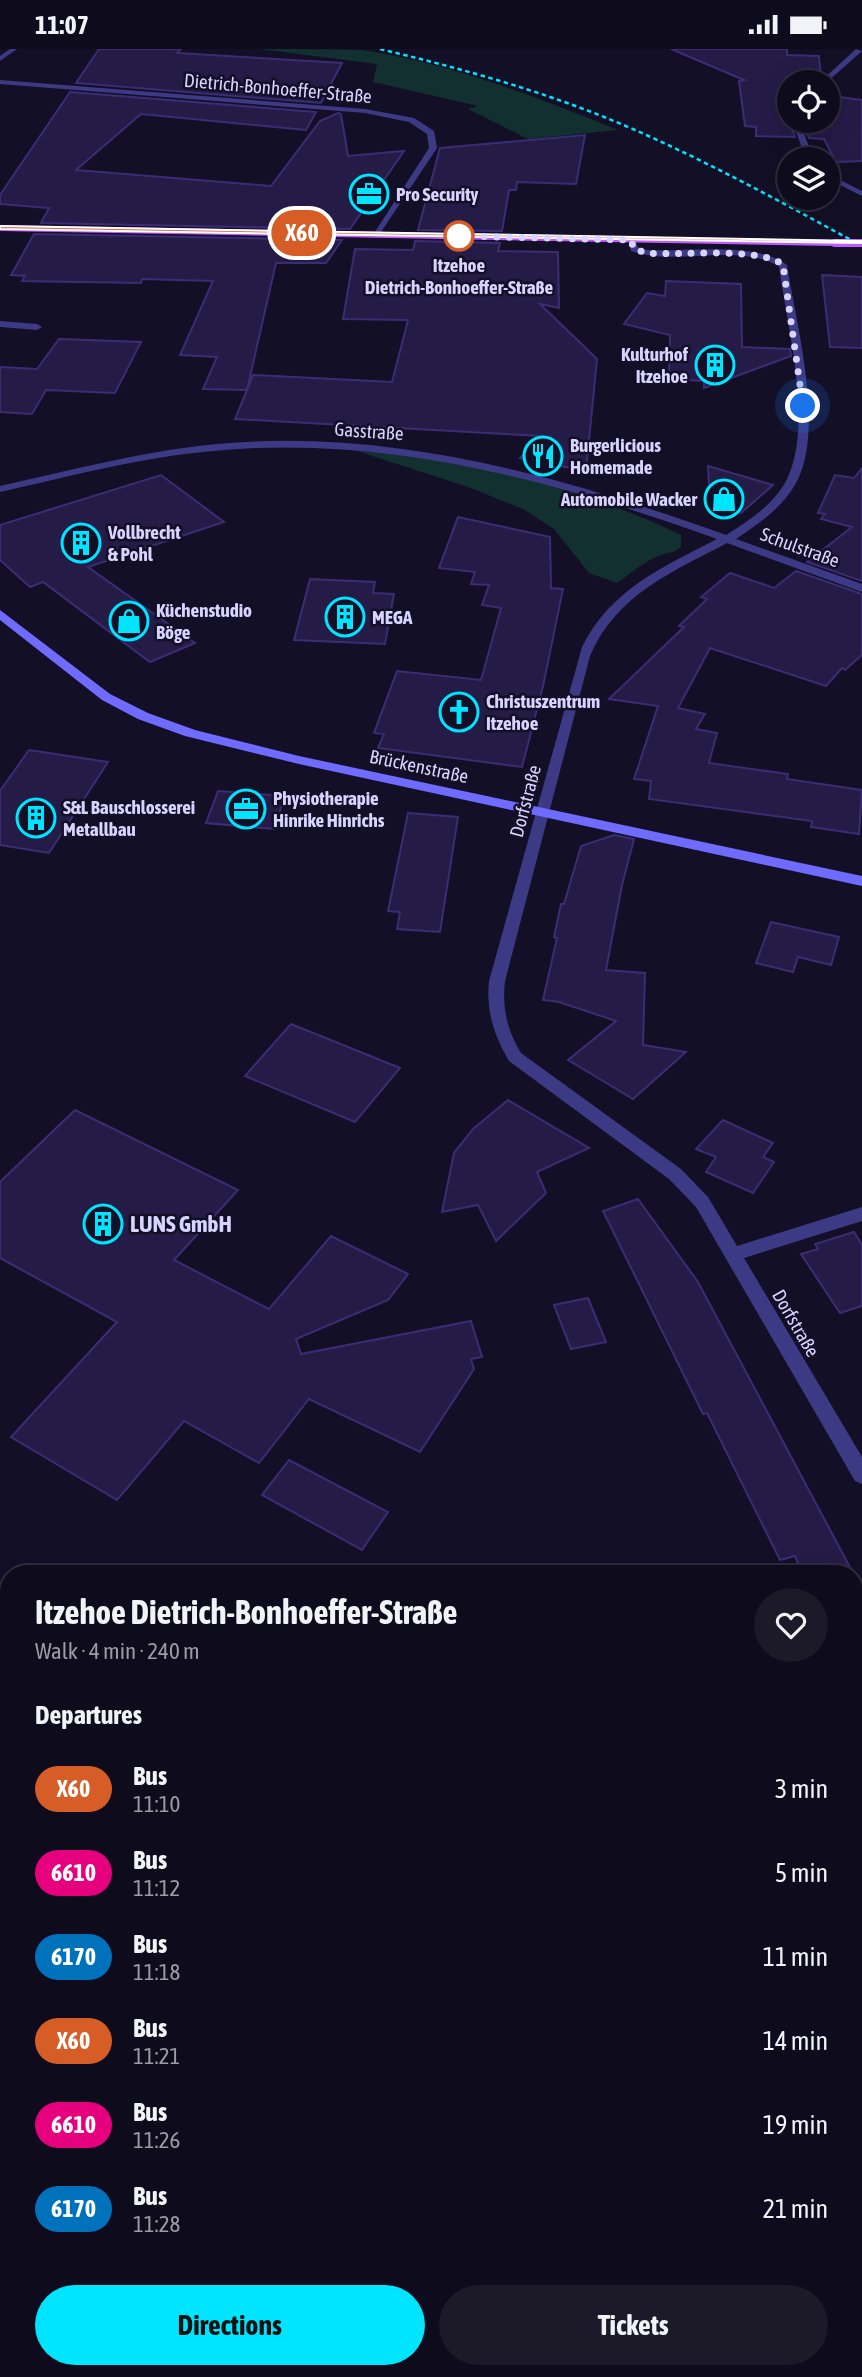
<!DOCTYPE html>
<meta charset="utf-8">
<style>
:root{--surface:#0e0b1c;--page:#1c1929;--text:#f1f3f6;--muted:#9b9ba3;--line:#2e2b3b;--accent:#00e5ff}
body{margin:0;font-family:"Asap Condensed",sans-serif;background:var(--page);color:var(--text);height:100vh;display:flex;flex-direction:column;font-size:26px;white-space:nowrap}
*{box-sizing:border-box;margin:0}
p{font-size:23px;color:var(--muted)}
.icon{flex:none;width:38px;height:38px;fill:none;stroke:currentColor;stroke-width:2;stroke-linecap:round;stroke-linejoin:round}
.map{position:relative;flex:1;overflow:hidden}
.drawer{position:absolute;left:0px;top:1516px;width:863px;height:814px;display:flex;flex-direction:column;background:var(--surface);border-radius:28px 28px 0 0;box-shadow:0 7px 28px #0002,0 0 0 2px var(--line)}
.drawer>*{flex:none}
.badge{padding:0 14px;border-radius:23px;font-size:24px;line-height:46px}
.controls{position:absolute;left:777px;top:21px;display:grid;gap:14px}
.controls a{display:grid;place-items:center;width:63px;height:63px;border-radius:50%;background:var(--surface);box-shadow:0 7px 28px #0002,0 0 0 2px var(--line);font-size:35px}
.you{position:absolute;width:35px;height:35px;margin:-18px;border:5px solid #fff;border-radius:50%;background:#1a73e8;box-shadow:0 0 0 10px #1a73e833}
.map>.badge{position:absolute;translate:-50% -50%;box-shadow:0 0 0 4px #fff}
h2{padding:0 35px;font-size:26px;line-height:63px}
.round{display:grid;place-items:center;flex:none;width:74px;height:74px;border-radius:37px;background:var(--page)}
.head{display:flex;align-items:center;justify-content:space-between;height:119px;padding:0 35px}
h1{font-size:33px;font-weight:700;line-height:52px}
.action{display:flex;gap:14px;margin-top:auto;padding:14px 35px}
.action a{flex:1;height:80px;border-radius:42px;background:var(--accent);color:#111;font-size:28px;font-weight:700;line-height:80px;text-align:center}
.action a+a{background:var(--page);color:var(--text)}
ul{padding:0;list-style:none}
li{display:flex;align-items:center;gap:21px;height:84px;padding:0 35px}
li div{flex:1}
li b{display:block;font-size:26px}
li em{font-style:normal}
li .badge{min-width:77px;font-weight:700;text-align:center}
.status{display:flex;justify-content:space-between;align-items:center;height:49px;padding:0 35px;background:var(--surface);direction:ltr}
.status svg{height:19px;fill:currentColor}
.map>svg:first-child{display:block}
</style>
<div class="status"><b>11:07</b><svg viewBox="0 0 49 12"><path d="M0 12V9h3v3zM5 12V6h3v6zM10 12V3h3v9zM15 12V0h3v12zM26 1h20v11H26zM47 4h2v5h-2z"/></svg></div>
<div class="map">
<svg width="862" height="2328" viewBox="0 0 862 2328">
<rect width="100%" height="100%" fill="#130f26"/>
<g fill="#12302f">
<path d="M260 0C293 0 330 0 362 1 450 14 536 48 618 81L528 90 468 60 478 57 373 33 377 15Z"/>
<path d="M357 402C467 411 582 438 681 486V498C675 504 669 503 661 506 645 512 631 524 617 534L589 524 554 480 525 461 471 439Z"/>
</g>
<g fill="#241b47" stroke="#3b2d73" stroke-width="2">
<polygon points="99,0 181,0 177,4 342,14 321,54 76,34"/>
<polygon points="671,0 787,0 787,6 819,7 821,29 817,33 789,33 789,72 795,88 756,87 756,78 745,77 739,32 744,31"/>
<polygon points="70,43 316,63 306,81 141,65 76,121 271,137 320,72 338,64 341,65 348,107 404,102 350,180 41,174 49,159 0,155 0,146"/>
<polygon points="832,47 862,51 862,112 836,113 824,90 809,89 802,72 828,72 828,51"/>
<polygon points="585,86 576,135 517,133 516,141 509,141 502,182 418,181 440,99"/>
<polygon points="34,185 342,191 326,214 276,214 247,341 203,340 217,308 180,306 213,232 142,230 141,234 22,232 25,227 11,226"/>
<polygon points="415,192 500,194 498,202 558,203 559,259 540,255 597,310 586,422 520,409 541,387 235,370 253,326 392,333 408,271 343,270 355,200 413,201"/>
<polygon points="822,226 862,228 862,299 830,298"/>
<polygon points="666,232 741,235 742,298 790,300 791,307 704,339 704,332 669,330 670,286 624,275 647,244 665,247"/>
<polygon points="59,290 141,293 115,344 46,341 32,365 0,363 0,318 37,320"/>
<polygon points="708,417 773,436 741,464 710,455"/>
<polygon points="862,419 862,532 807,513 852,478 821,470 825,465 818,464 835,426 854,429"/>
<polygon points="161,426 224,473 88,518 195,594 150,613 43,533 30,538 0,511 0,476"/>
<polygon points="458,468 550,488 551,539 563,540 543,637 522,718 378,699 384,685 374,684 397,622 481,631 501,559 482,556 489,536 471,535 475,523 439,519"/>
<polygon points="796,522 862,545 862,606 845,621 842,619 826,637 710,599 678,659 705,665 696,680 717,684 709,714 788,725 787,730 862,741 859,785 811,778 812,772 649,750 651,732 634,730 658,657 609,650 684,578 679,577 707,550 701,548 730,524 774,539"/>
<polygon points="310,530 375,533 373,544 394,545 385,595 294,591"/>
<polygon points="29,701 108,713 49,804 0,796 0,742"/>
<polygon points="218,742 285,747 274,780 206,774"/>
<polygon points="408,764 458,768 440,883 397,880 400,863 388,862"/>
<polygon points="614,786 634,790 622,836 606,921 645,924 643,996 686,1003 633,1050 568,1011 616,972 559,953 543,951 557,889 554,888 561,855 564,855 581,797"/>
<polygon points="771,873 839,888 831,916 798,908 793,923 756,914"/>
<polygon points="291,975 400,1019 355,1073 245,1027"/>
<polygon points="508,1051 589,1099 537,1123 546,1144 496,1192 478,1156 442,1163 454,1104 473,1080"/>
<polygon points="75,1061 238,1141 174,1211 269,1260 331,1187 408,1225 388,1251 296,1290 301,1305 471,1272 482,1308 471,1310 474,1320 420,1403 309,1350 259,1414 184,1372 117,1451 11,1388 117,1273 0,1209 0,1133"/>
<polygon points="723,1071 773,1094 763,1108 774,1113 753,1144 706,1123 716,1108 696,1100"/>
<polygon points="638,1150 698,1233 853,1524 802,1524 795,1507 780,1511 707,1364 703,1365 603,1162"/>
<polygon points="854,1183 862,1196 862,1257 840,1264 801,1205 818,1200 815,1195"/>
<polygon points="588,1249 606,1293 571,1300 554,1256"/>
<polygon points="289,1411 388,1463 362,1501 262,1446"/>
</g>
<g fill="none" stroke-linecap="round" stroke-linejoin="round">
<g fill="#3d3a85" fill-rule="evenodd">
<polygon points="10,0 17,0 0,12 0,7"/>
<polygon points="856,0 862,2 827,33 820,33"/>
<polygon points="0,31 365,60 414,69 434,82 437,99 377,189 373,186 429,99 427,85 409,73 365,64 0,35"/>
<polygon points="792,72 799,72 814,110 806,110"/>
<polygon points="828,125 862,142 862,147 828,130"/>
<path d="M628 189H634L638 198 647 201C685 203 757 192 787 216 796 274 824 377 798 430 785 457 760 474 736 490L862 535V543L727 494C672 523 616 546 590 607L505 932C502 959 507 981 521 1004L681 1120 708 1148 737 1197 862 1158V1172L744 1209 862 1408V1435L855 1432 696 1158 669 1130 509 1012C494 986 486 963 489 932L582 598C611 540 663 518 717 490 553 431 379 383 203 403 134 410 67 428 0 443V437C76 420 151 400 229 394 399 381 567 429 726 486 749 472 776 454 788 428 813 372 787 278 779 217 734 193 678 218 631 202Z"/>
<polygon points="0,272 37,275 42,278 37,281 0,278"/>
</g>
<g fill="#6f6bff" fill-rule="evenodd">
<polygon points="0,561 110,645 148,664 195,681 299,707 862,827 862,837 299,715 185,687 138,670 102,651 0,571"/>
<polygon points="0,2162 9,2165 9,2192 0,2189"/>
<polygon points="322,2320 364,2320 367,2328 325,2328"/>
</g>
<polygon fill="#c25bff" fill-rule="evenodd" points="0,176 835,191 839,194 835,197 0,182"/>
<path stroke="#00e5ff" stroke-width="2.5" stroke-dasharray="4.5 3.5" stroke-linecap="butt" d="M380 0C459 19 539 41 614 72 700 108 781 153 862 197"/>
<polyline stroke="#c25bff" stroke-width="8" points="835,194 862,194"/>
</g>
<polygon fill="#d75d27" stroke="#fff" stroke-width="2" points="0,177 862,192 862,194 0,180"/>
<g fill="none" stroke-linecap="round" stroke-linejoin="round">
<path stroke="#d9d4ff" stroke-width="7" stroke-dasharray="0 12.6" d="M459 187 631 191 634 200 646 204C677 207 761 197 783 216L803 357"/>
</g>
<defs>
<symbol id="office-ring" viewBox="-11 -11 22 22"><circle r="9.5" fill="#130f26" stroke="#00e5ff" stroke-width="1.5"/><path d="M-6-3h4V-5.5h4V-3h4V5H-6ZM-1-4.5V-3h2v-1.5ZM-6 0V1H6V0Z" fill="#00e5ff"/></symbol>
<symbol id="building-ring" viewBox="-11 -11 22 22"><circle r="9.5" fill="#130f26" stroke="#00e5ff" stroke-width="1.5"/><path d="M-4-6H4V6H1V3H-1V6H-4ZM-2.5-4.3h1.7v1.8h-1.7ZM.8-4.3h1.7v1.8H.8ZM-2.5-1h1.7V.8h-1.7ZM.8-1h1.7V.8H.8Z" fill="#00e5ff"/></symbol>
<symbol id="restaurant-ring" viewBox="-11 -11 22 22"><circle r="9.5" fill="#130f26" stroke="#00e5ff" stroke-width="1.5"/><path d="M-5-6h1v4h1v-4h1v4h1v-4h1v5L-1.5 .5V6h-2V.5L-5-1ZM5-6V6H3V1.5H1.5Q1.5-4 5-6Z" fill="#00e5ff"/></symbol>
<symbol id="shop-ring" viewBox="-11 -11 22 22"><circle r="9.5" fill="#130f26" stroke="#00e5ff" stroke-width="1.5"/><path d="M-5-2.5h2.3a2.7 3.5 0 0 1 5.4 0H5L5.5 6h-11ZM-1.5-2.5h3a1.5 2.3 0 0 0-3 0Z" fill="#00e5ff"/></symbol>
<symbol id="church-ring" viewBox="-11 -11 22 22"><circle r="9.5" fill="#130f26" stroke="#00e5ff" stroke-width="1.5"/><path d="M-1.2-6h2.4v3.5h3.3v2.4h-3.3V6h-2.4V-.1h-3.3v-2.4h3.3Z" fill="#00e5ff"/></symbol>
</defs>
<g fill-rule="evenodd">
<use href="#office-ring" x="347" y="123" width="44" height="44"/>
<use href="#building-ring" x="693" y="294" width="44" height="44"/>
<use href="#restaurant-ring" x="521" y="385" width="44" height="44"/>
<use href="#shop-ring" x="702" y="428" width="44" height="44"/>
<use href="#building-ring" x="59" y="472" width="44" height="44"/>
<use href="#building-ring" x="323" y="546" width="44" height="44"/>
<use href="#shop-ring" x="107" y="550" width="44" height="44"/>
<use href="#church-ring" x="437" y="641" width="44" height="44"/>
<use href="#office-ring" x="224" y="738" width="44" height="44"/>
<use href="#building-ring" x="14" y="747" width="44" height="44"/>
<use href="#building-ring" x="81" y="1153" width="44" height="44"/>
</g>
<circle fill="#fff" stroke="#d75d27" stroke-width="3.5" cx="459" cy="187" r="14"/>
<g text-anchor="middle" stroke-width="5" stroke-linejoin="round" paint-order="stroke">
<g font-size="19" fill="#d9d4ff" stroke="#130f26">
<text transform="translate(278 39) rotate(5)" y="7">Dietrich-Bonhoeffer-Straße</text>
<text transform="translate(369 382) rotate(4)" y="7">Gasstraße</text>
<text transform="translate(800 498) rotate(20)" y="7">Schulstraße</text>
<text transform="translate(419 717) rotate(12)" y="7">Brückenstraße</text>
<text transform="translate(525 752) rotate(-75)" y="7">Dorfstraße</text>
<text transform="translate(796 1274) rotate(60)" y="7">Dorfstraße</text>
</g>
<g font-size="19" font-weight="bold" fill="#d9d4ff" stroke="#130f26" text-anchor="start">
<text x="396" y="152">Pro Security</text>
<text x="688" y="312" text-anchor="end">Kulturhof<tspan x="688" dy="22">Itzehoe</tspan></text>
<text x="570" y="403">Burgerlicious<tspan x="570" dy="22">Homemade</tspan></text>
<text x="697" y="457" text-anchor="end">Automobile Wacker</text>
<text x="108" y="490">Vollbrecht<tspan x="108" dy="22">&amp; Pohl</tspan></text>
<text x="156" y="568">Küchenstudio<tspan x="156" dy="22">Böge</tspan></text>
<text x="372" y="575">MEGA</text>
<text x="486" y="659">Christuszentrum<tspan x="486" dy="22">Itzehoe</tspan></text>
<text x="273" y="756">Physiotherapie<tspan x="273" dy="22">Hinrike Hinrichs</tspan></text>
<text x="63" y="765">S&amp;L Bauschlosserei<tspan x="63" dy="22">Metallbau</tspan></text>
</g>
<g font-size="19" font-weight="bold" fill="#d9d4ff" stroke="#130f26">
<text x="459" y="223">Itzehoe<tspan x="459" dy="22">Dietrich-Bonhoeffer-Straße</tspan></text>
</g>
<g font-size="23" font-weight="bold" fill="#d9d4ff" stroke="#130f26" text-anchor="start">
<text x="130" y="1183">LUNS GmbH</text>
</g>
</g>
</svg>
<div class="controls">
<a><svg class="icon" aria-label="locate" viewBox="0 0 24 24"><circle cx="12" cy="12" r="6"/><path d="M12 2v4M12 18v4M2 12h4M18 12h4"/></svg></a>
<a><svg class="icon" aria-label="layers" viewBox="0 0 24 24"><path d="M12 4l9 5-9 5-9-5zM3 14l9 5 9-5"/></svg></a>
</div>
<div class="you" style="left:803px;top:357px"></div>
<b class="badge" style="left:302px;top:184px;background:#d75d27;color:#fff">X60</b>
<section class="drawer">
<div class="head"><div><h1>Itzehoe Dietrich-Bonhoeffer-Straße</h1><p>Walk · 4 min · 240 m</p></div><a class="round"><svg class="icon" aria-label="heart" viewBox="0 0 24 24"><path d="M12 20l-8-8c-3-5 5-10 8-4 3-6 11-1 8 4z"/></svg></a></div>
<h2>Departures</h2>
<ul>
<li><span class="badge" style="background:#d75d27;color:#fff">X60</span><div><b>Bus</b><p>11:10</p></div><em>3 min</em></li>
<li><span class="badge" style="background:#e6007e;color:#fff">6610</span><div><b>Bus</b><p>11:12</p></div><em>5 min</em></li>
<li><span class="badge" style="background:#0072bc;color:#fff">6170</span><div><b>Bus</b><p>11:18</p></div><em>11 min</em></li>
<li><span class="badge" style="background:#d75d27;color:#fff">X60</span><div><b>Bus</b><p>11:21</p></div><em>14 min</em></li>
<li><span class="badge" style="background:#e6007e;color:#fff">6610</span><div><b>Bus</b><p>11:26</p></div><em>19 min</em></li>
<li><span class="badge" style="background:#0072bc;color:#fff">6170</span><div><b>Bus</b><p>11:28</p></div><em>21 min</em></li>
</ul>
<div class="action"><a>Directions</a><a>Tickets</a></div>
</section>
</div>
